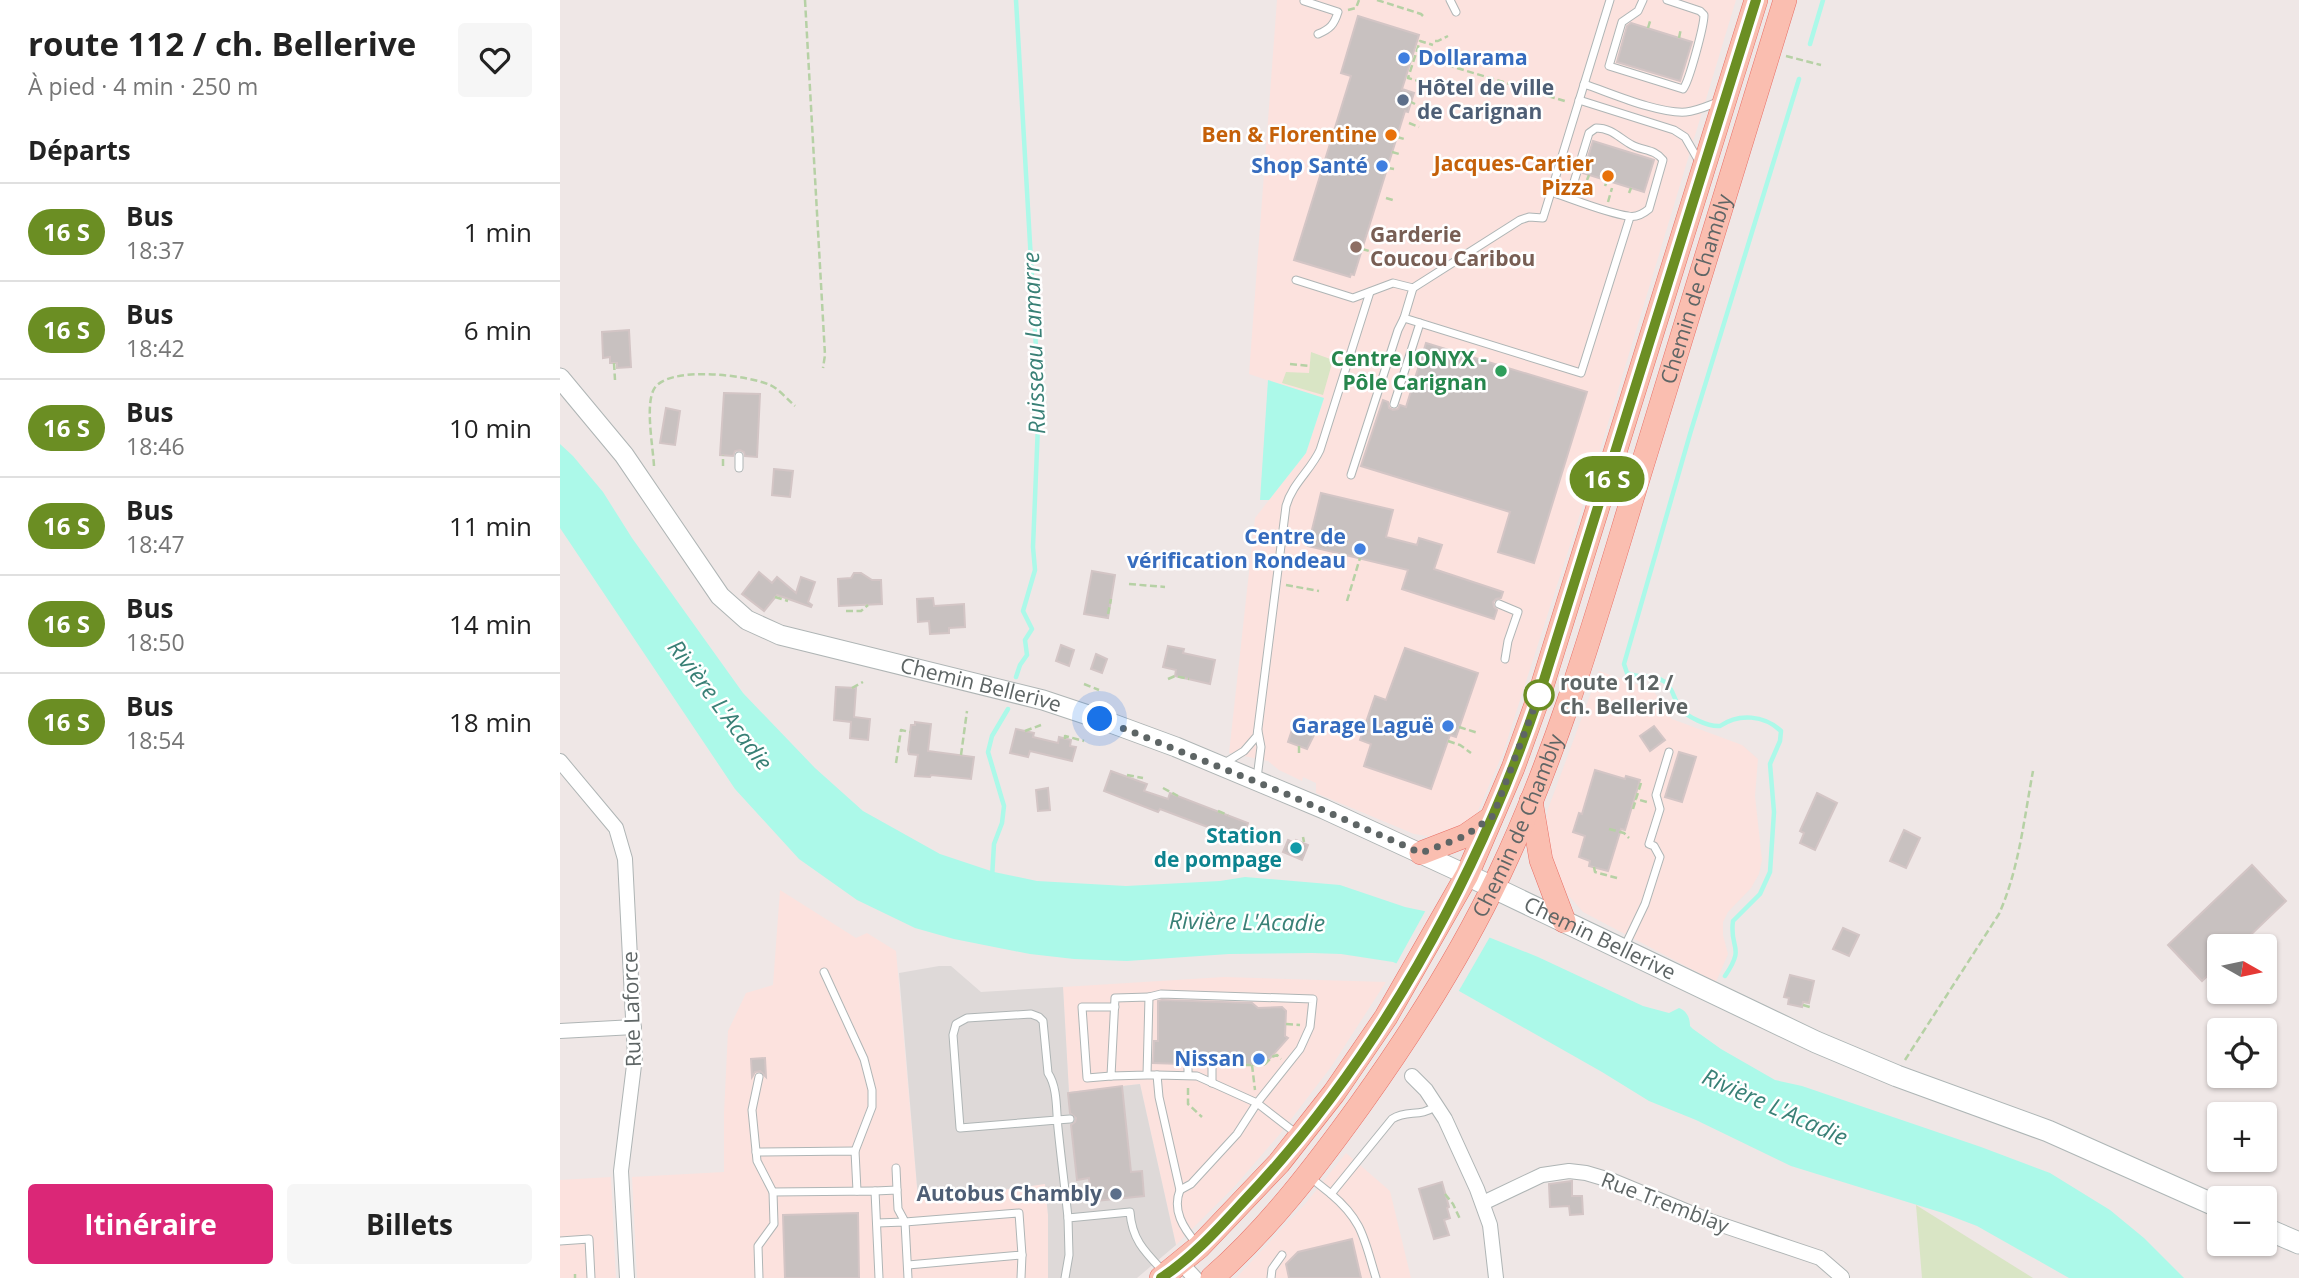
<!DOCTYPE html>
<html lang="fr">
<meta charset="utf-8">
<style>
:root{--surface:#fff;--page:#f6f6f6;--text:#222;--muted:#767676;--line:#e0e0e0;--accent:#db2777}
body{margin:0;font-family:"Open Sans",sans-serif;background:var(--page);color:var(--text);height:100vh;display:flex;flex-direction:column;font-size:26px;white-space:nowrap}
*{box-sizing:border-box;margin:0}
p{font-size:23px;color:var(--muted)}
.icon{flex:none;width:38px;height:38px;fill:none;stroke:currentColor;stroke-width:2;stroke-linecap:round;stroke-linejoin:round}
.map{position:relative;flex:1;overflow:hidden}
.panel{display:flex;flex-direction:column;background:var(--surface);width:560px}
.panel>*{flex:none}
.badge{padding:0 14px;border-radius:23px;font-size:24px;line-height:46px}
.needle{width:46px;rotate:99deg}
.buttons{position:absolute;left:1647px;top:934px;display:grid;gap:14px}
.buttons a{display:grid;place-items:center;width:70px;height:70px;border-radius:7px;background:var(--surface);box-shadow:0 2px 5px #0004;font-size:35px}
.you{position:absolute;width:35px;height:35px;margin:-18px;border:5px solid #fff;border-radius:50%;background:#1a73e8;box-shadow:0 0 0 10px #1a73e833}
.map>.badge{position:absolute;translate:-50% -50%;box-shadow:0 0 0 4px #fff}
h2{padding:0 28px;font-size:26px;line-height:63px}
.round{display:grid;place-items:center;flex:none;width:74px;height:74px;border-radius:7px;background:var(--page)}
.head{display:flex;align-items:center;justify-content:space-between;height:119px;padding:0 28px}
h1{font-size:33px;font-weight:700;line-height:52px}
.button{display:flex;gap:14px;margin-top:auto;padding:14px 28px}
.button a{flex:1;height:80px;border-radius:7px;background:var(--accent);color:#fff;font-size:28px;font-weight:700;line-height:80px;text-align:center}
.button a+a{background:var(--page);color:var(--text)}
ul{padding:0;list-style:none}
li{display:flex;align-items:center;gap:21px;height:98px;padding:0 28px;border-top:2px solid var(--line)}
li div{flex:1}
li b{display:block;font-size:26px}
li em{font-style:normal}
li .badge{min-width:77px;font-weight:700;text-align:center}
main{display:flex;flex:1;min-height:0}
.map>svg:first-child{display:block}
</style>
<main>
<section class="panel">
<div class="head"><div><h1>route 112 / ch. Bellerive</h1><p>À pied · 4 min · 250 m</p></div><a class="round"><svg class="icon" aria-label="heart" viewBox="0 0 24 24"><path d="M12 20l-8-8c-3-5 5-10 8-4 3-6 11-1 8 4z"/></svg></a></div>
<h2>Départs</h2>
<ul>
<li><span class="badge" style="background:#6b8e23;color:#fff">16 S</span><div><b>Bus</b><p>18:37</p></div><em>1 min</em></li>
<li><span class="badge" style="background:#6b8e23;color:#fff">16 S</span><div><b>Bus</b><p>18:42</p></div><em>6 min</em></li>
<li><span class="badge" style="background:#6b8e23;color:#fff">16 S</span><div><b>Bus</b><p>18:46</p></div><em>10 min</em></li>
<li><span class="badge" style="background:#6b8e23;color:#fff">16 S</span><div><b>Bus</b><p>18:47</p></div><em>11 min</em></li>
<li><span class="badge" style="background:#6b8e23;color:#fff">16 S</span><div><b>Bus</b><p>18:50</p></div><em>14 min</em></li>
<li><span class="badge" style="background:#6b8e23;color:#fff">16 S</span><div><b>Bus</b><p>18:54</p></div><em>18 min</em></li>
</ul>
<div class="button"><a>Itinéraire</a><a>Billets</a></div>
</section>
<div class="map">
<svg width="1739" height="1278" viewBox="0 0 1739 1278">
<rect width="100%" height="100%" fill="#efe7e6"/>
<g fill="#fce2de">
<polygon points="717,0 1176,0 1029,486 943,753 914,820 874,837 854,834 756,793 756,783 743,777 742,781 719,770 708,761 669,753 695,518 746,453 764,399 689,374"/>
<polygon points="1039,671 1093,690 1112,719 1182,745 1198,759 1195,796 1202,860 1199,874 1191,888 1168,912 1163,922 1163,935 1168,954 1156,982 1023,912 1002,888 994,875 986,823 988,809"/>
<polygon points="220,890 296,938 307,933 336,951 358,1198 373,1200 485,1183 488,1215 488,1278 77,1278 72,1177 164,1172 164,1113 168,1031 186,993 213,985"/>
<polygon points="664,977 826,982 771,1067 719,1135 674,1187 616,1245 580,1084 509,1093 503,987"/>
<polygon points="786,1153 830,1191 851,1278 676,1278 746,1203"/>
<polygon points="51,1177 56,1278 0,1278 0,1180"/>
</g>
<polygon fill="#ded9d8" points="379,966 391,966 421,992 503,987 509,1092 580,1084 616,1245 577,1278 488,1278 488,1215 485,1184 373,1200 358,1198 339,973"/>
<g fill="#d9e5c5">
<polygon points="751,352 773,360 763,395 722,383 726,372 749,373"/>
<polygon points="1356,1205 1473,1278 1362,1278"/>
</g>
<g fill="#acf9e9">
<polygon points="708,380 764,398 746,453 709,500 700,500"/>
<path d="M0 444 13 456 43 492 72 538 183 693 255 768 303 811 380 854 434 872 477 881 566 886 660 881 685 877 780 885 845 907 864 911 978 957 1083 1006 1109 1013 1119 1008C1127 1011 1130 1018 1130 1026L1133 1029 1161 1049 1215 1080 1242 1086 1421 1147 1490 1173 1550 1210 1584 1238 1624 1278H1509L1417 1226 1383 1213 1231 1166 1136 1120 1089 1101 1042 1072 899 991 833 962 781 954 752 953 669 954 567 961 514 959 470 954 394 939 355 928 297 900 239 859 175 789 0 528Z"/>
</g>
<polygon fill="#efe7e6" points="867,908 931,935 897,994 835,966"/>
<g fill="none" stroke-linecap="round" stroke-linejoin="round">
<g stroke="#acf9e9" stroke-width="4.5">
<polyline points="1250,44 1263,0"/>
<polyline points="456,677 460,665 467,655 465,640 472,629 463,611 475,570 473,547 479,400 456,0"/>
<polyline points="432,878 434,844 442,823 444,806 428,752 432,736 448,709"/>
<path d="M1165 976C1186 945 1169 950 1173 921L1200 894 1210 872 1214 812 1210 764 1220 741 1221 731C1204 715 1179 713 1160 726 1149 727 1126 717 1119 707 1114 699 1113 688 1105 682 1093 673 1079 679 1067 673L1064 664 1130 434 1239 79"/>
</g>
</g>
<g fill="#c8c1c0" stroke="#d3c5c5" stroke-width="2">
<polygon points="798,16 859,35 842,89 854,93 848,112 845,111 794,275 791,274 790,277 734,260 791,76 781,73"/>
<polygon points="1071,23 1132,42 1120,81 1057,62 1067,26"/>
<polygon points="1033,141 1094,160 1084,192 1023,173"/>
<polygon points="69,330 71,367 57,368 57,363 50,363 50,357 43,358 42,332"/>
<polygon points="866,343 1027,392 974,563 938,552 950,512 801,466 823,400 828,402 829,408 833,410 838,409 840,405 846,407"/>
<polygon points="164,393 200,394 197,457 185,456 184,452 180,450 175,451 173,456 160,455"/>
<polygon points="106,408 120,411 115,445 100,443"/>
<polygon points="214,469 233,471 230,497 212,495"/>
<polygon points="761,493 833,510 826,537 857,545 859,538 882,545 874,569 943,592 941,598 936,599 933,602 934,607 937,610 934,619 842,589 848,570 748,546"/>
<polygon points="532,571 555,575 548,618 524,614"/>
<polygon points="199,572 212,583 217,577 236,593 241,577 255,582 248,602 252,605 251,607 217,595 204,611 182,594"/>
<polygon points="294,573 301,573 312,580 321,580 322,604 279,606 278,579 291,578"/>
<polygon points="373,598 374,606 404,604 405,627 389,628 389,633 370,634 369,621 358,622 357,599"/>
<polygon points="501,645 514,650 509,666 496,661"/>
<polygon points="608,646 624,649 623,653 655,660 650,684 615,676 616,670 603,667"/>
<polygon points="845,648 918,673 896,737 890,735 871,789 804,766 811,744 800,740 815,696 826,700"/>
<polygon points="536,654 547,659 542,673 531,669"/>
<polygon points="276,687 296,688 294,717 310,719 308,740 290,738 291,722 274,720"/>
<polygon points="741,718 759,725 747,749 728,742 733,727 737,728"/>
<polygon points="355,722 371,724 368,751 414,757 411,779 371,775 370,777 355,776 358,755 349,754 348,750 351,725 355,725"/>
<polygon points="1094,726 1105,740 1090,751 1080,736"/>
<polygon points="456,729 474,733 473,737 498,743 499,737 511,740 510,746 516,747 512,761 470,751 468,757 450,753"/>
<polygon points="1119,752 1136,757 1122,802 1105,797"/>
<polygon points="1035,770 1065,779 1066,776 1080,780 1065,830 1061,829 1048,871 1029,866 1030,861 1019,857 1025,836 1013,832 1019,813 1022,814"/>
<polygon points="551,771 587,784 584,791 608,799 610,793 688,823 682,840 600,809 598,812 544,791"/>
<polygon points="488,788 490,810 478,811 476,790"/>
<polygon points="1257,793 1277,803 1255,850 1240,843 1244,833 1240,831"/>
<polygon points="1344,830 1360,838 1346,868 1330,861"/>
<polygon points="728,840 735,843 736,840 748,845 742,860 723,852"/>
<polygon points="1692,865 1726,901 1678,947 1659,947 1659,965 1642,981 1608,945"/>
<polygon points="1283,928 1299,935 1289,956 1273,949"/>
<polygon points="1230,975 1254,981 1249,1003 1243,1002 1242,1007 1228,1004 1229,998 1224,997"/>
<polygon points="602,1000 692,1003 698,1008 722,1007 726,1011 725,1036 728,1038 704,1065 658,1064 657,1060 653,1058 648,1059 646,1064 634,1064 629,1058 624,1059 622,1064 593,1063 594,1041 598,1041 598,1001"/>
<polygon points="205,1058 206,1077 200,1071 195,1072 192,1077 191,1059"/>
<polygon points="562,1086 571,1172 582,1171 584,1196 536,1201 535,1189 530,1190 529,1178 517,1180 511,1125 515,1122 516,1118 510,1113 508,1093"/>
<polygon points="1012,1181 1012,1196 1022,1196 1023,1214 1010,1215 1009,1206 990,1207 989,1184"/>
<polygon points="882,1182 889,1207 887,1208 890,1218 884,1220 889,1235 874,1239 859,1189"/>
<polygon points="298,1213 299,1278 225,1278 223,1215"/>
<polygon points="792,1239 801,1278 729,1278 726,1264 738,1252"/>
</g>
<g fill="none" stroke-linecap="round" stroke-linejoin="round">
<defs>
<g id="service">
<polyline points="890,0 896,12"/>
<path d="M1083 0 1078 11 1062 22 1049 66 1123 89C1129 82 1144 26 1144 15L1140 11 1107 0"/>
<path d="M744 1 778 12C774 25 770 29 758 34"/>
<path d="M1024 84C1051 93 1098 114 1126 112 1137 111 1147 106 1158 102"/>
<polyline points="1019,100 1114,130 1125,137 1140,163"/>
<path d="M991 192C1013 199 1046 213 1068 216 1076 218 1083 214 1089 209L1103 160C1095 149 1083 151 1072 145 1059 138 1052 128 1036 128L1029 133 1009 198"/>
<polyline points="736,280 793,298 833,283 853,288 960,220 969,217 983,218 1050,0"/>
<polyline points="853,288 844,318 1021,373 1070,217"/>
<polyline points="834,404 860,323"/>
<polyline points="179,468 179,456"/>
<polyline points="791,475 838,330 844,318"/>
<polyline points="939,604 958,612 948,641 945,659"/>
<path d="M663 764 684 751 697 736 726 506C732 484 751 470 760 450L810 292"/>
<polyline points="697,778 701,747 698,731"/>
<polyline points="1064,948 1085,904 1100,857 1094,846 1089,844 1100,809 1096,795 1109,752"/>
<polyline points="264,972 304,1059 312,1090 312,1107 295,1151"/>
<polyline points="589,997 601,994 753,999 750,1027 740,1049 697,1103 677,1134 631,1184 620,1190"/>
<polyline points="587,1075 551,1076 555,998 589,997 587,1075 597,1075"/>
<polyline points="628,1075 628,1064"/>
<polyline points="551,1076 527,1078 522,1007 555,1007"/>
<polyline points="199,1077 192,1110 197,1161 213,1192"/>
<polyline points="652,1083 652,1064"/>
<polyline points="196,1152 295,1151 297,1191"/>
<polyline points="336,1168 337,1190"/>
<path d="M751 1178 771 1194 832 1119C848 1109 859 1118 876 1106"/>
<polyline points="315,1191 337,1190 338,1209 345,1222 459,1213 462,1255 348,1265"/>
<path d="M771 1194C803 1221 804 1239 816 1278"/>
<path d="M508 1218C505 1188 501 1158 498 1128 496 1111 498 1088 488 1073L483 1021 479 1017 471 1014 407 1018 396 1024 393 1035 400 1128 497 1120 510 1119"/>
<polyline points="317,1223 345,1222 348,1278"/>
<polyline points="0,1241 29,1239 31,1278"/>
<path d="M637 1244C623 1228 612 1210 620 1190L599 1097 597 1075 637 1076 697 1103 737 1134"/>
<polyline points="199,1278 198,1246 214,1224 213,1192 315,1191 319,1278"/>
<polyline points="461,1278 462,1255"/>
<path d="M505 1278 509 1255 508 1218 570 1212C572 1240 585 1252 604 1272"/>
<polyline points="711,1278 712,1269 722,1255"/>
</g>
<g id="minor">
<polyline points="0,761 56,828 65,859 75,1057 61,1171 67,1278"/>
<polyline points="0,1031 74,1027"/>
<polyline points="852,1076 866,1090 885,1119 917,1189 930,1225 936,1278"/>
<polyline points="923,1203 982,1175 1009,1171 1026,1173 1053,1181 1150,1221 1260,1258 1282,1277"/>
<polyline points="621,1263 635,1278"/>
</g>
<g id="tertiary">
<path id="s1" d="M0 378 64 455 160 596 187 620 220 635 483 700 540 719 616 747 764 809 907 875"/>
</g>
<g id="secondary">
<path id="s2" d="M907 875 1256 1042 1337 1076 1488 1131 1659 1207"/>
<polyline points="1704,1228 1739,1243"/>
</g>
<g id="primary">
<polyline points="971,801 981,860 1004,921"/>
<polyline points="861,853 905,836 931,818"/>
<polyline points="601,1278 639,1247 719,1163 774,1093 826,1017 907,875 953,768 979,696 1196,0"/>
<path id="s3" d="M652 1278C709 1228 756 1166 800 1105 853 1031 901 955 940 873 1004 738 1043 592 1087 450 1133 300 1179 150 1225 0"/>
</g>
</defs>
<use href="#service" stroke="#afb5b5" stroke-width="9"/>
<use href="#minor" stroke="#afb5b5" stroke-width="16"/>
<use href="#tertiary" stroke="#afb5b5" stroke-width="21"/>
<use href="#secondary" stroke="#aeb6b6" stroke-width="23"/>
<use href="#primary" stroke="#e86f66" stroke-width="24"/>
<g stroke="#b6d1a5" stroke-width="2.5" stroke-dasharray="7 3.5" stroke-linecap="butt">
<polyline points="245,0 265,355 263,368"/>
<polyline points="817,0 861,14 864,17"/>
<polyline points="788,10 796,8 799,0"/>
<polyline points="1088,28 1091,18"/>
<polyline points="1119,38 1121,28"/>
<polyline points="875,41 878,41 888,36"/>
<polyline points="1226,56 1261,65"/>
<polyline points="887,65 973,91"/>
<polyline points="862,82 848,78 860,41 873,45"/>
<polyline points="861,86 871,89"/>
<polyline points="988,96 1008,102"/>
<polyline points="851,102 855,104"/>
<polyline points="849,123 859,127"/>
<polyline points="837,137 844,139"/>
<polyline points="832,152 839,154"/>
<polyline points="828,168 834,169"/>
<polyline points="1027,180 1029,175"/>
<polyline points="1045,186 1047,181"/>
<polyline points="1069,193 1071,188"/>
<polyline points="826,198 836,201"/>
<polyline points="1048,202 1052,188"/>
<polyline points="814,235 825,238"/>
<polyline points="802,249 809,251"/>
<polyline points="54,363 55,380"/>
<polyline points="730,364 750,366"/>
<path d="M94 466C93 447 85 405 94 389 108 365 188 375 210 385 219 389 227 399 235 406"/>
<polyline points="163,466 163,455"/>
<polyline points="569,584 605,587"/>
<polyline points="726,585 759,591"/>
<polyline points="215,597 228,601"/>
<polyline points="787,601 800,558"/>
<polyline points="286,611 301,611 308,605"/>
<polyline points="548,614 551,599"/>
<polyline points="608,679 615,676 629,679"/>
<polyline points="524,684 539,690"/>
<polyline points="292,688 303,682"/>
<polyline points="899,727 918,733"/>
<polyline points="465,731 481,725"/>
<polyline points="505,739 505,736 524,741"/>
<polyline points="888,741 900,745 911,753"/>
<polyline points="739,746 739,754"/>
<polyline points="401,755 407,711"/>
<polyline points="336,763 341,730 350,732"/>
<polyline points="567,775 583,778"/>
<polyline points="1081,783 1076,799 1087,802"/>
<polyline points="603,788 618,796"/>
<polyline points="1073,809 1076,799"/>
<polyline points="658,811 668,815"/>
<polyline points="1049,829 1064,833 1069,838"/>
<polyline points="743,837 744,842"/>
<polyline points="1034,867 1035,872 1057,878"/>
<polyline points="1243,1005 1253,1008"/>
<polyline points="726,1024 740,1025"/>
<path d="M1345 1060 1439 914C1459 869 1464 819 1473 771"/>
<polyline points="663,1065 704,1065 712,1057 717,1055 721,1059"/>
<polyline points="692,1065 695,1090"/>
<polyline points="628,1088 628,1104 642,1117"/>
<polyline points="885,1194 893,1204 900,1219"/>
<polyline points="15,1274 15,1278"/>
</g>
<use href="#service" stroke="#fff" stroke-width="7"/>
<use href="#minor" stroke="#fff" stroke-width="14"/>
<use href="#tertiary" stroke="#fff" stroke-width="19"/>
<use href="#secondary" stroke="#fff" stroke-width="21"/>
<use href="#primary" stroke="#fabeb0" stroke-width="23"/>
</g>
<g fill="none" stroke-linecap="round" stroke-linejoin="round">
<defs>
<path id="line" d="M601 1278C632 1258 658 1229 683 1202 816 1063 918 877 979 696L1196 0"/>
</defs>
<use href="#line" stroke="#fff" stroke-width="16"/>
<use href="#line" stroke="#6b8e23" stroke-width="10"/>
<polyline stroke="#5e6565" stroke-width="7" stroke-dasharray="0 12.6" points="540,719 724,793 861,853 905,836 933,816 979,695"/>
</g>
<g fill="#3f7fe0" stroke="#fff" stroke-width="2.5">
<circle cx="844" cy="58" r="7"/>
<circle cx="822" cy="166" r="7"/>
<circle cx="800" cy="549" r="7"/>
<circle cx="888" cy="726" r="7"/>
<circle cx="699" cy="1059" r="7"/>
</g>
<g fill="#5c6f8a" stroke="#fff" stroke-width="2.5">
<circle cx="843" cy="100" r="7"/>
<circle cx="556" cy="1194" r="7"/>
</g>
<g fill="#e8710a" stroke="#fff" stroke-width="2.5">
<circle cx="831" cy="135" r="7"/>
<circle cx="1048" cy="176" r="7"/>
</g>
<circle fill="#8d6e63" stroke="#fff" stroke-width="2.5" cx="796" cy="247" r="7"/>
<circle fill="#2e9e5b" stroke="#fff" stroke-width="2.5" cx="941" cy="371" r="7"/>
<circle fill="#fff" stroke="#6b8e23" stroke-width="3.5" cx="979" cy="695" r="14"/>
<circle fill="#0f9aa8" stroke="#fff" stroke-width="2.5" cx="736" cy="848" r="7"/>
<g text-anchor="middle" stroke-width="5" stroke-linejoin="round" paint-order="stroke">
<g font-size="21" font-weight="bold" fill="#366cbe" stroke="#fff" text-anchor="end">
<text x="858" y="65" text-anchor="start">Dollarama</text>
<text x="808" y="173">Shop Santé</text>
<text x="786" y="544">Centre de<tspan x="786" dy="24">vérification Rondeau</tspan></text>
<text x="874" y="733">Garage Laguë</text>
<text x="685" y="1066">Nissan</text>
</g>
<g font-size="21" font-weight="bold" fill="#4e5e75" stroke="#fff" text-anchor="start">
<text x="857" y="95">Hôtel de ville<tspan x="857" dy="24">de Carignan</tspan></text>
<text x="542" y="1201" text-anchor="end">Autobus Chambly</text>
</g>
<g font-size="21" font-weight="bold" fill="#c56008" stroke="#fff" text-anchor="end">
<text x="817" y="142">Ben &amp; Florentine</text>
<text x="1034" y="171">Jacques-Cartier<tspan x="1034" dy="24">Pizza</tspan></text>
</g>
<g font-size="21" font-weight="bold" fill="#785e54" stroke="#fff" text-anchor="start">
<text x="810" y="242">Garderie<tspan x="810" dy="24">Coucou Caribou</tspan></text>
</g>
<g font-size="21" fill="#5e6565" stroke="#fff">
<text dy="7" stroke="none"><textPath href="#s3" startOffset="1116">Chemin de Chambly</textPath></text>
<text dy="7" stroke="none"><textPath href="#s1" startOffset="550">Chemin Bellerive</textPath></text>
<text dy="7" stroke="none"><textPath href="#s3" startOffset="550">Chemin de Chambly</textPath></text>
<text dy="7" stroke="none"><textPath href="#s2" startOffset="147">Chemin Bellerive</textPath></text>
<text transform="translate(72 1009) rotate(-92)" y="7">Rue Laforce</text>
<text transform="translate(1105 1203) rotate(21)" y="7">Rue Tremblay</text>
</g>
<g font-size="21" font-weight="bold" fill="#27864d" stroke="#fff" text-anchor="end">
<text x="927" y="366">Centre IONYX -<tspan x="927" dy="24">Pôle Carignan</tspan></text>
</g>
<g font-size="21" font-weight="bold" fill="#5e6565" stroke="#fff" text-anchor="start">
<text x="1000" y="690">route 112 /<tspan x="1000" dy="24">ch. Bellerive</tspan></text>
</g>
<g font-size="21" font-weight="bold" fill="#0d838f" stroke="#fff" text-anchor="end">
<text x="722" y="843">Station<tspan x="722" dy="24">de pompage</tspan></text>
</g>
<g font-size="23" font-style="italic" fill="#398076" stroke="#fff">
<text transform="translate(474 343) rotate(-92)" y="8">Ruisseau Lamarre</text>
<text transform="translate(160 705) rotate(53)" y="8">Rivière L'Acadie</text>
<text transform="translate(687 922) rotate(1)" y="8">Rivière L'Acadie</text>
<text transform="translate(1215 1107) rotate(24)" y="8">Rivière L'Acadie</text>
</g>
</g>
</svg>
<div class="buttons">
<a><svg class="needle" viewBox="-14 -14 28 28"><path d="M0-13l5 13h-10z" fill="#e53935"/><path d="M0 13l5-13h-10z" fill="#767676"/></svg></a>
<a><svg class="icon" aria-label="locate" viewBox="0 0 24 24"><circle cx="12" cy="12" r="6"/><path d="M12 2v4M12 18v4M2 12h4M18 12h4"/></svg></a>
<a>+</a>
<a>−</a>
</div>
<div class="you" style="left:540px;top:719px"></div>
<b class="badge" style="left:1047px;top:479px;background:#6b8e23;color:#fff">16 S</b>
</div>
</main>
